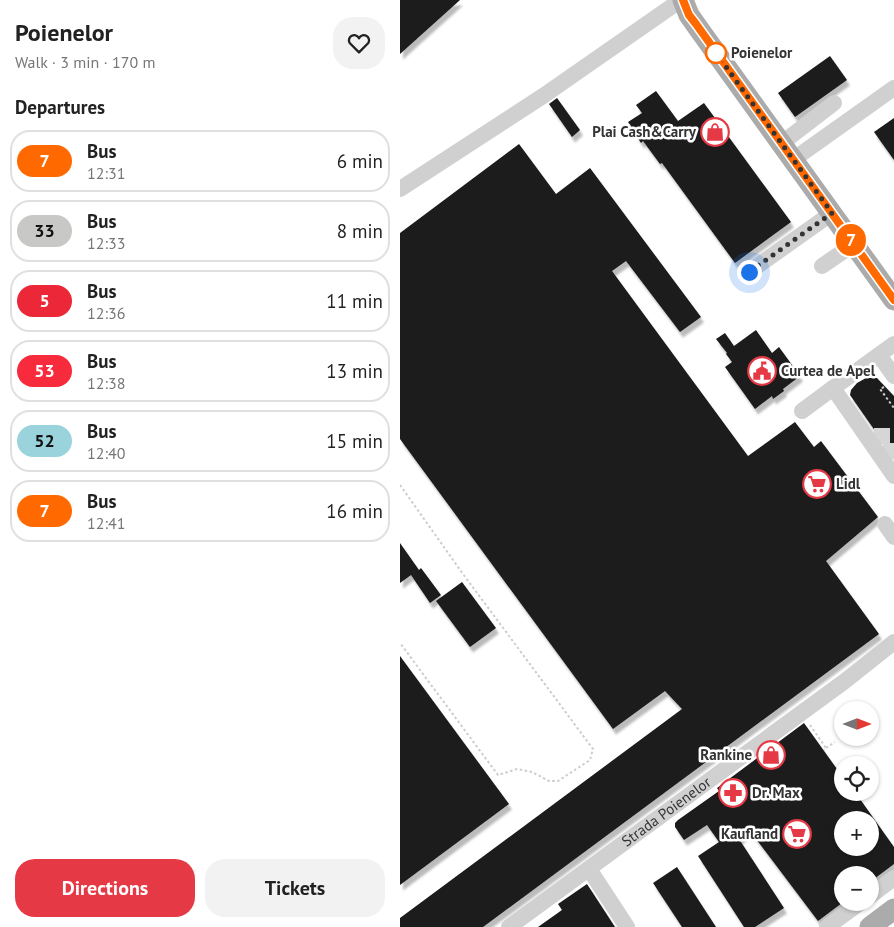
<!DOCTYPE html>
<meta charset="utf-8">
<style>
:root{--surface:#fff;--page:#f2f2f2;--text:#222;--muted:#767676;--line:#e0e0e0;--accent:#e63946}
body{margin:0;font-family:"PT Sans",sans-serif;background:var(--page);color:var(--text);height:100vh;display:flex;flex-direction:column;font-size:19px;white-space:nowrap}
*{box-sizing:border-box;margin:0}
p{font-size:16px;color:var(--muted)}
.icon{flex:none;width:28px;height:28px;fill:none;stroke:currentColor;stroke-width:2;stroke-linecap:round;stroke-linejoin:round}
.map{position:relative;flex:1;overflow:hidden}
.details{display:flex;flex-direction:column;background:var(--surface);width:400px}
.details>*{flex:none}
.badge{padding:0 10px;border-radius:16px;font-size:18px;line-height:32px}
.needle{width:32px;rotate:90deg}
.buttons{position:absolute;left:434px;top:701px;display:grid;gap:10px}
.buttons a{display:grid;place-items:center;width:45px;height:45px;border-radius:50%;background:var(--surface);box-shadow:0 1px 4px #0004;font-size:25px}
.you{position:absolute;width:25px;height:25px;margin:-12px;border:4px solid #fff;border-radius:50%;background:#1a73e8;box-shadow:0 0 0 8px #1a73e833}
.map>.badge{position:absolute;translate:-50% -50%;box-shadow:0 0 0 2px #fff}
h2{padding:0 15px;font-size:19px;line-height:45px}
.round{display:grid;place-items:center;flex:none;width:52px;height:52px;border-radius:20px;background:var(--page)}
.head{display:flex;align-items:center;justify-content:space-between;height:85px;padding:0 15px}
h1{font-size:24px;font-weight:800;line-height:38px}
.action{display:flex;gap:10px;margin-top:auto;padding:10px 15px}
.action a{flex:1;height:58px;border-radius:20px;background:var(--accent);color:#fff;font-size:20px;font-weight:800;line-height:58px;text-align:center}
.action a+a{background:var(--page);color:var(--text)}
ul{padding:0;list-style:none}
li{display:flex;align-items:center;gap:15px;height:62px;margin:0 10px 8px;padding:0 5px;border:2px solid var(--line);border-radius:20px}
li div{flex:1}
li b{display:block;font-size:19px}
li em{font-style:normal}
li .badge{min-width:55px;font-weight:700;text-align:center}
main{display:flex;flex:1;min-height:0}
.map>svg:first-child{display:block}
</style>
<main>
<section class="details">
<div class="head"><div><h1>Poienelor</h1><p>Walk · 3 min · 170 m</p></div><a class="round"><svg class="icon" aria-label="heart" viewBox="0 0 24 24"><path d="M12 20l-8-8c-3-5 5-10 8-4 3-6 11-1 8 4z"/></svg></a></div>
<h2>Departures</h2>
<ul>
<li><span class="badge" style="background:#ff6900;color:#fff">7</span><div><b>Bus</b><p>12:31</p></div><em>6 min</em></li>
<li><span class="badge" style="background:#c8c8c6;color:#111">33</span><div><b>Bus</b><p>12:33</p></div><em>8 min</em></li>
<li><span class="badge" style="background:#ec2738;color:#fff">5</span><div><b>Bus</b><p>12:36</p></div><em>11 min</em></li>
<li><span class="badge" style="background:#f82b3c;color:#fff">53</span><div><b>Bus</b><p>12:38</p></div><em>13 min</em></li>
<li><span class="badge" style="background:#9ad3dc;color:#111">52</span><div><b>Bus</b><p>12:40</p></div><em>15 min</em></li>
<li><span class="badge" style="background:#ff6900;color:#fff">7</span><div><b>Bus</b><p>12:41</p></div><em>16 min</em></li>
</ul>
<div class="action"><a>Directions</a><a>Tickets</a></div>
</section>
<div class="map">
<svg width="494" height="927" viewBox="0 0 494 927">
<defs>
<filter id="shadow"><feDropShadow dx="3" dy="5.5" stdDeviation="1" flood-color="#0004"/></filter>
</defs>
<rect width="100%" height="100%" fill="#fff"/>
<g fill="#1a1a1a" fill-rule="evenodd" filter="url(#shadow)">
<polygon points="0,0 60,0 0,54"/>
<polygon points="430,56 447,80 395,117 378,93"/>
<polygon points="256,91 278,121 304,103 391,222 335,263 262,163 260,164 243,141 241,143 228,122 242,113 236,105"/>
<polygon points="157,98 180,130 172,137 149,104"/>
<polygon points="494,118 494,160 474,132"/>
<polygon points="119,144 156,194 190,168 301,317 280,332 226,261 212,271 348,456 395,422 414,447 421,441 478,517 426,561 479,634 83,927 0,927 0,918 282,709 265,691 213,729 0,439 0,233"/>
<polygon points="356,330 372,353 379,347 400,376 383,389 384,391 373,399 372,396 355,409 325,367 332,362 326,354 327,353 316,339 325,333 334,346"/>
<polygon points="466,378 477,378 494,396 494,458 450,395 451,390 457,383"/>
<polygon points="0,543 19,570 21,568 41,595 30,603 11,575 0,583"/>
<polygon points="62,582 96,628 70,647 36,601"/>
<polygon points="0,656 109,804 0,885"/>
<path d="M404 723 442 776V792H455L494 847V864L470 882V875H442V903L418 921 350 831 339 839 384 908 355 927H344L298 856 319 842 307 825 284 840 275 827V823L278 820 319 791 317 788ZM442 820H470V848H442Z"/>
<polygon points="277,867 316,927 282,927 253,883"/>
<polygon points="187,884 215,927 138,927 162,910 158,904"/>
</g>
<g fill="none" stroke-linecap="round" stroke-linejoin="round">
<g stroke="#d6d6d6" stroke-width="16" stroke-dasharray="16 8" stroke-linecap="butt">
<polyline points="474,436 494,436"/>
<polyline points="483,451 494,451"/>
</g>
<g stroke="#cdcdcd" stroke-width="2" stroke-dasharray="2.5 2.5" stroke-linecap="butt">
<polyline points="484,387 480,389 494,408"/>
<polyline points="0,485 63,574 193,749 190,760 158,781 149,781 132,772 117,769 98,775 0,643"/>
<polyline points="410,725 426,748 424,750"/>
<polyline points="426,748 435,742"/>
</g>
<g stroke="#d0d0d0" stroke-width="16">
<polyline points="382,143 434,103"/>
<polyline points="394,159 494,88"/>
<polyline points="0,189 143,96 281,0"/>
<polyline points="422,266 454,244"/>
<polyline points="349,272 432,213"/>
<polyline points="494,344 433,388 494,476"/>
<polyline points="479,355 494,376"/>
<polyline points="402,411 433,388"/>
<polyline points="485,524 494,537"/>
<polyline points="189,869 227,927"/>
<polyline points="470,896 494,878"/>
<path id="s1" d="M109 927 445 681 494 642"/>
<polyline points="427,927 461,902"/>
</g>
<g stroke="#ababab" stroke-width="21">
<polyline points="283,0 289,15 296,25 494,300"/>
<polyline points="470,927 494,909"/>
</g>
</g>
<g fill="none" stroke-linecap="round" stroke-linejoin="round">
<defs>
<polyline id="line" points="283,0 289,15 296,24 494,300"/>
</defs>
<use href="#line" stroke="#fff" stroke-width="11"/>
<use href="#line" stroke="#ff6900" stroke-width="8"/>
<polyline stroke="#333" stroke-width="5" stroke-dasharray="0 9" points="316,53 432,213 349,272"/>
</g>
<defs>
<symbol id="shop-ring" viewBox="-11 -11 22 22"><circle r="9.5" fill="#fff" stroke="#e63946" stroke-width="1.5"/><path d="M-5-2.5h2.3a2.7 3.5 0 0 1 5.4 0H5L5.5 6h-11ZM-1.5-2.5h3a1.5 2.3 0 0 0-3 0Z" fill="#e63946"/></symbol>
<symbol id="civic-ring" viewBox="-11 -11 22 22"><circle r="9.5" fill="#fff" stroke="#e63946" stroke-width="1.5"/><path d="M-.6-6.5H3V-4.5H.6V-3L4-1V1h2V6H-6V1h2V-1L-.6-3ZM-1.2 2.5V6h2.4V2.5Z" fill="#e63946"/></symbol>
<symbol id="supermarket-ring" viewBox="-11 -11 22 22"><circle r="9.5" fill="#fff" stroke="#e63946" stroke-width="1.5"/><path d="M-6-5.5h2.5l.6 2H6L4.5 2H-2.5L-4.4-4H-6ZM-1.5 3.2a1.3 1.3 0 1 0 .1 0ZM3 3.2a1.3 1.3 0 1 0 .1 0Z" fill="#e63946"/></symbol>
<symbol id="pharmacy-ring" viewBox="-11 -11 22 22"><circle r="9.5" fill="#fff" stroke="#e63946" stroke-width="1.5"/><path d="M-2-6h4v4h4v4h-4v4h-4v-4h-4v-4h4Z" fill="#e63946"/></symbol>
</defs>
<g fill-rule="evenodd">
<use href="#shop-ring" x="299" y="116" width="32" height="32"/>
<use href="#civic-ring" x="346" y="355" width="32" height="32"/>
<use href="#supermarket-ring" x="401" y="468" width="32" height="32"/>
<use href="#shop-ring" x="355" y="739" width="32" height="32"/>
<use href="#pharmacy-ring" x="317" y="777" width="32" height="32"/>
<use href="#supermarket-ring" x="381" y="818" width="32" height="32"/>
</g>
<circle fill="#fff" stroke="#ff6900" stroke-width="2.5" cx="316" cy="53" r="10"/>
<g text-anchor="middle" stroke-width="5" stroke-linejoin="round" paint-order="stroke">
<g font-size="15" font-weight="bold" fill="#333" stroke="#fff" text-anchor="start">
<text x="331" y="58">Poienelor</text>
</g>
<g font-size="15" font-weight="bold" fill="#333" stroke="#fff" text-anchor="end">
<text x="296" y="137">Plai Cash&amp;Carry</text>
<text x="381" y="376" text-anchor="start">Curtea de Apel</text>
<text x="436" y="489" text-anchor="start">Lidl</text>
<text x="352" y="760">Rankine</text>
<text x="352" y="798" text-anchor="start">Dr. Max</text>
<text x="378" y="839">Kaufland</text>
</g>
<g font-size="15" fill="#333" stroke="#fff">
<text dy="5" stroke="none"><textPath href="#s1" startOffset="195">Strada Poienelor</textPath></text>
</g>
</g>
</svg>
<div class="buttons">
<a><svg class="needle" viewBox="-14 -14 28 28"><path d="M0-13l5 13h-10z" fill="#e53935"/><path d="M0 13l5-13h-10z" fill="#767676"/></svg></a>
<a><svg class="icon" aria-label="locate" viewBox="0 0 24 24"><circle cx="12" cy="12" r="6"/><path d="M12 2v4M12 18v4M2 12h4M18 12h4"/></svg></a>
<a>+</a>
<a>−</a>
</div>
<div class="you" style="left:349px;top:272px"></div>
<b class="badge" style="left:451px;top:240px;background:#ff6900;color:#fff">7</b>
</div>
</main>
